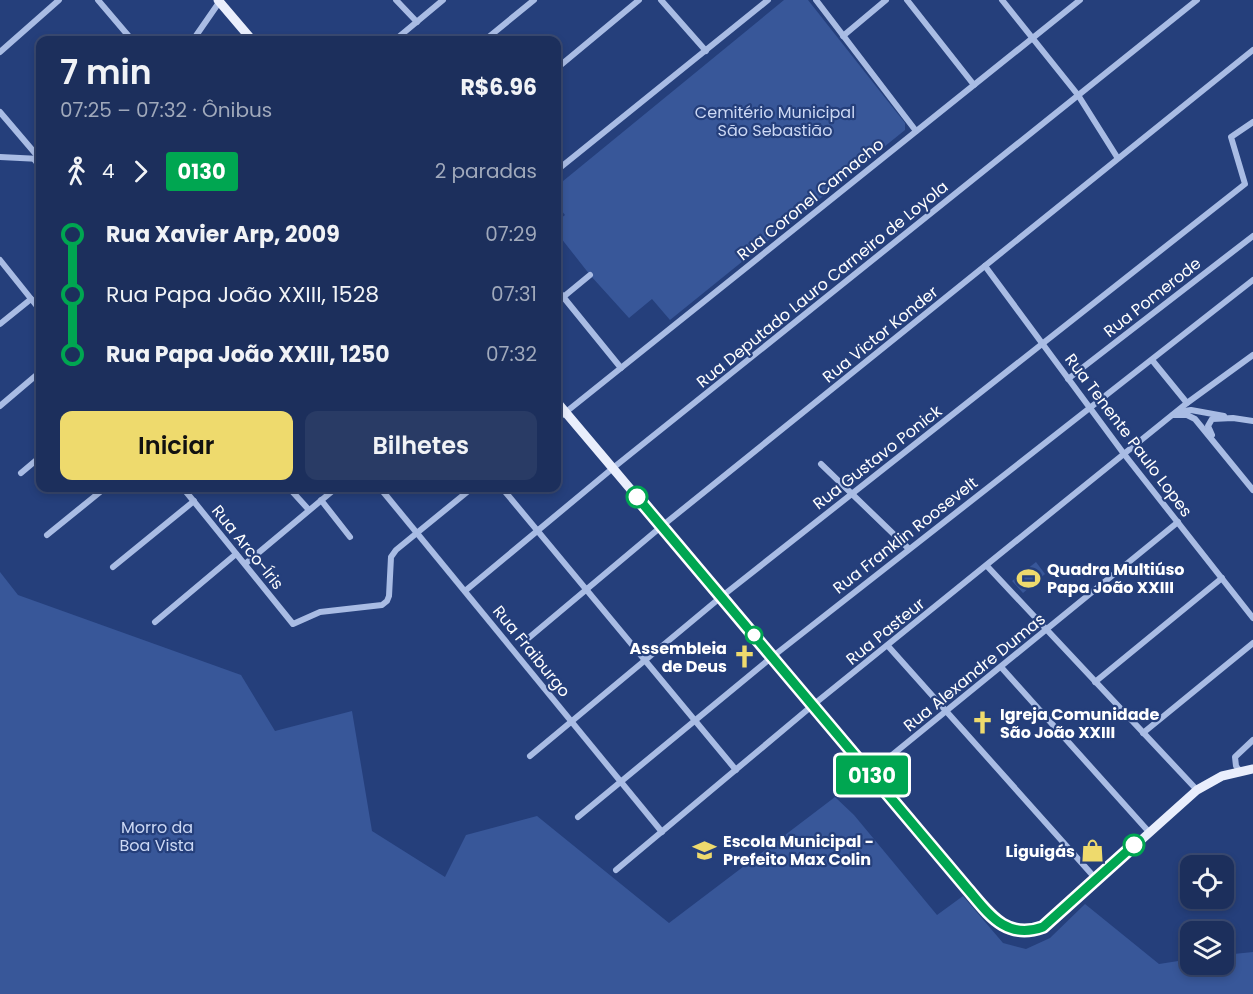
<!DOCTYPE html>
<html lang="pt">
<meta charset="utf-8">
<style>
:root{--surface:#1c2f5c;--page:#293b65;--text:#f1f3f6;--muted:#a0a9bb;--line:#3a4a72;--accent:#eeda6d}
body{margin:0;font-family:Poppins,sans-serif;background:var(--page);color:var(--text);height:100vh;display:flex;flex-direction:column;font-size:22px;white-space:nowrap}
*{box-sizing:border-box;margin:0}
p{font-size:20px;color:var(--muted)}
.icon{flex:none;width:33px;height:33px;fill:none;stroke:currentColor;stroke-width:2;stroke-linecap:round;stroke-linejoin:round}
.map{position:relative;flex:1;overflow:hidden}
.side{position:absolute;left:36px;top:36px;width:525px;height:456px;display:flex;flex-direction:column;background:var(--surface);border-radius:12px;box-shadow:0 3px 9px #0003,0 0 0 2px var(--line)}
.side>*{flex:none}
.badge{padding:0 12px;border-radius:4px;font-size:21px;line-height:39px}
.tools{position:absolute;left:1180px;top:855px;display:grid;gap:12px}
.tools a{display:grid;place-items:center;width:54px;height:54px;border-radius:12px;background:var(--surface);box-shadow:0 3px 9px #0003,0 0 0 2px var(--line);font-size:30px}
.map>.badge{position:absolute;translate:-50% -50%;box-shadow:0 0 0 3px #fff}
.legs{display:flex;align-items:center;gap:9px;height:66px;padding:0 24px;font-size:20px}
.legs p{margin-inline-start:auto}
.summary{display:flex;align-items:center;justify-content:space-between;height:102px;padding:0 24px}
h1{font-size:33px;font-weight:600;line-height:45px}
.cta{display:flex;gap:12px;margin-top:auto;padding:12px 24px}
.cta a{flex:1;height:69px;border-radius:12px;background:var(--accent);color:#111;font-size:24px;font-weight:600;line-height:69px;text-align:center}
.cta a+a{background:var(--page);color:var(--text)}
ul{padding:0 24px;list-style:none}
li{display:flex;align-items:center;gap:21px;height:60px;font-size:22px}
li i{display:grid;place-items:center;width:9px;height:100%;margin:0 8px;background:currentColor}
li i::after{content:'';width:15px;height:15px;margin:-8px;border:4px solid;border-radius:50%;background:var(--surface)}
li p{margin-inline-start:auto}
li:first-child i{background:linear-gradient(#0000 50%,currentColor 0)}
li:last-child i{background:linear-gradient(currentColor 50%,#0000 0)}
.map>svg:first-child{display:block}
</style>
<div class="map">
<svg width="1253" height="994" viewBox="0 0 1253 994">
<rect width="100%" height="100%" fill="#253f7b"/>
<g fill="#385799">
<polygon points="784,0 808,0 905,123 905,130 670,320 652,299 629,318 590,275 557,233 556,222 565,215 557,205 557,186"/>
<polygon points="1036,562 1045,574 1023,593 1012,581"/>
<polygon points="0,572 18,595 241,675 275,731 352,711 372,831 445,877 466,835 537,816 669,923 835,797 854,815 937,915 963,896 1003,943 1026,949 1050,938 1085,904 1159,964 1191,959 1191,964 1224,964 1224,955 1253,952 1253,994 0,994"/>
</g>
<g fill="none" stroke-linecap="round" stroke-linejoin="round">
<g stroke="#a9bce4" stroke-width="6">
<polyline points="98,0 132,40"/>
<polyline points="396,0 417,22"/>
<polyline points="661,0 706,51"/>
<polyline points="816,0 916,131"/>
<polyline points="907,0 974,85"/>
<polyline points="1002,0 1078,95 1117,157"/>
<polyline points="843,36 886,0"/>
<polyline points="193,40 220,1"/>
<polyline points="395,40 443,0"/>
<polyline points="485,40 534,0"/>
<polyline points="0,52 59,0"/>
<polyline points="556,69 639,0"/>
<polyline points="0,112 40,159"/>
<polyline points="0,157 40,159"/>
<polyline points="34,159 40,167"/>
<polyline points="556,171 768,0"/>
<polyline points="0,260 40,310"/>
<polyline points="985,266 1124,454 1253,618"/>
<polyline points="556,288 621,368"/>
<polyline points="556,303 590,275"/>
<polyline points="0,324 31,299"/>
<polyline points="1152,360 1187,403"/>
<polyline points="1068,379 1253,236"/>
<polyline points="0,406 40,372"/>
<polyline points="1178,412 1191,410 1224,416"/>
<polyline points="1173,415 1187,415 1195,419 1253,490"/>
<polyline points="556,420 1080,0"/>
<polyline points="1212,435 1208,426 1212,419 1233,418 1253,421"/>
<polyline points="821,464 909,549"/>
<polyline points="21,473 40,457"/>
<polyline points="183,488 293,624 320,612 382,605 387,601 389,596 391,557 396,550 472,488"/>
<polyline points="289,488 309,510"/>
<polyline points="380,488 662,832"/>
<polyline points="502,488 736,770"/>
<polyline points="321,500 350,537"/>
<polyline points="47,535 105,488"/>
<polyline points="245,564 336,488"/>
<polyline points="987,566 1197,790"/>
<polyline points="113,567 194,501"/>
<polyline points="465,591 613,468 1197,0"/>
<polyline points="155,622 236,554"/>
<polyline points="525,641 662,526 1253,50"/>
<polyline points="888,646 1096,879"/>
<polyline points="1001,667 1149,832"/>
<polyline points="1095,682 1222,578"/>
<polyline points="1143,733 1253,643"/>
<polyline points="530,756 721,597 1245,184 1231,137 1253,122"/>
<polyline points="1240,771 1236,766 1235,757 1253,740"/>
<polyline points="870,773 1178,522"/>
<polyline points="578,817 772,657 1253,280"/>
<polyline points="616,870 813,705 1187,403 1253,355"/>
</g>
<g stroke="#e9eefc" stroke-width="9">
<polyline points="218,0 252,40"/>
<path d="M556 401 993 918C1009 931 1023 934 1043 928L1197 790 1222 776 1253 769"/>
</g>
</g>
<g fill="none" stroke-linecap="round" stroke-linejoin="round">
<defs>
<path id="line-1" d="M637 497 965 886C987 911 1004 941 1043 927L1134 845"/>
</defs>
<use href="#line-1" stroke="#fff" stroke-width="14"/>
<use href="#line-1" stroke="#00a651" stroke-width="9"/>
</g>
<defs>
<symbol id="stadium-bare" viewBox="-9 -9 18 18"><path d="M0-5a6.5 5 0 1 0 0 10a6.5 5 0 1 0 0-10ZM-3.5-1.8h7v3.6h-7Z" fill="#eeda6d" stroke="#253f7b" stroke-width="2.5" paint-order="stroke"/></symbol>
<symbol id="church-bare" viewBox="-9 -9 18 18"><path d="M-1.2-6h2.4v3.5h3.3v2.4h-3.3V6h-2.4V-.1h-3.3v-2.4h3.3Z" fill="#eeda6d" stroke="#253f7b" stroke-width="2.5" paint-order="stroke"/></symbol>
<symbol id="school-bare" viewBox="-9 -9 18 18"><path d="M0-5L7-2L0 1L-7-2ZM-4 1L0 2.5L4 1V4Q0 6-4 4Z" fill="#eeda6d" stroke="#253f7b" stroke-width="2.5" paint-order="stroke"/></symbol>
<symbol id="shop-bare" viewBox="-9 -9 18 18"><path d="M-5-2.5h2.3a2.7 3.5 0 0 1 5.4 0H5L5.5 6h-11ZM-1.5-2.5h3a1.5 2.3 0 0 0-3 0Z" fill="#eeda6d" stroke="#253f7b" stroke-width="2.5" paint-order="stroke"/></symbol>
</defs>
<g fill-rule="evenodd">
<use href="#stadium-bare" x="1012" y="562" width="33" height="33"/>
<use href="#church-bare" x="728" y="640" width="33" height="33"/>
<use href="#church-bare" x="966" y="706" width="33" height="33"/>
<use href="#school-bare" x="688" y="834" width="33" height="33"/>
<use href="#shop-bare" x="1076" y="834" width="33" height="33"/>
</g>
<g fill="#fff" stroke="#00a651" stroke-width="3">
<circle cx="637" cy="497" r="10"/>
<circle cx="754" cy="635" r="8"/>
<circle cx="1134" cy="845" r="10"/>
</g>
<g text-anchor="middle" stroke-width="4.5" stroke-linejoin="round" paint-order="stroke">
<g font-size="16" fill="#ccd8f4" stroke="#253f7b">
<text x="775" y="118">Cemitério Municipal<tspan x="775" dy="18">São Sebastião</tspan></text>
<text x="157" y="833">Morro da<tspan x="157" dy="18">Boa Vista</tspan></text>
</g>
<g font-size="16" fill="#fff" stroke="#253f7b">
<text transform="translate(810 199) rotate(-39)" y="6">Rua Coronel Camacho</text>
<text transform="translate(822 284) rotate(-39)" y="6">Rua Deputado Lauro Carneiro de Loyola</text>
<text transform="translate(1152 297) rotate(-38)" y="6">Rua Pomerode</text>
<text transform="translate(880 334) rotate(-39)" y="6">Rua Victor Konder</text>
<text transform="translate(1129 435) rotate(53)" y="6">Rua Tenente Paulo Lopes</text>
<text transform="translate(877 457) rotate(-38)" y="6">Rua Gustavo Ponick</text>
<text transform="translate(905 535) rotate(-38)" y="6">Rua Franklin Roosevelt</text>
<text transform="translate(248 547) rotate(51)" y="6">Rua Arco-Íris</text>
<text transform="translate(885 631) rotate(-39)" y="6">Rua Pasteur</text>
<text transform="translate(532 651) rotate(51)" y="6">Rua Fraiburgo</text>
<text transform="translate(974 672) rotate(-39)" y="6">Rua Alexandre Dumas</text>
</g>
<g font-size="16" font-weight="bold" fill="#fff" stroke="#253f7b" text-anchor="start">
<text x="1047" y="575">Quadra Multiúso<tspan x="1047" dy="18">Papa João XXIII</tspan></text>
<text x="727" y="654" text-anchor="end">Assembleia<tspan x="727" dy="18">de Deus</tspan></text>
<text x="1000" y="720">Igreja Comunidade<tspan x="1000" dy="18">São João XXIII</tspan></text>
<text x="723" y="847">Escola Municipal -<tspan x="723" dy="18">Prefeito Max Colin</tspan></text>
<text x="1075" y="857" text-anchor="end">Liguigás</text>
</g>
</g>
</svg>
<div class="tools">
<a><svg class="icon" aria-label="locate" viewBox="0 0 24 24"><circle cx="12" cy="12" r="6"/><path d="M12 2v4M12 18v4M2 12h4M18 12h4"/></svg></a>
<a><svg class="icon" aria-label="layers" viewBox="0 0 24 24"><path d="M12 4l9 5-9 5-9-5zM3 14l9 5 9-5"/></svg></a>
</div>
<b class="badge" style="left:872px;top:775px;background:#00a651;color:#fff">0130</b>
<section class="side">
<div class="summary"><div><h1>7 min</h1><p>07:25 – 07:32 · Ônibus</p></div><b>R$6.96</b></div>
<div class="legs"><svg class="icon" aria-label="walk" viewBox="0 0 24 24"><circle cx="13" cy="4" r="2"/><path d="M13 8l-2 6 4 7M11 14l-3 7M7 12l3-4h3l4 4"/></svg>4<svg class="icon" aria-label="forward" viewBox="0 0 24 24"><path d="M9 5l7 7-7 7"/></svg><b class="badge" style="background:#00a651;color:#fff">0130</b><p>2 paradas</p></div>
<ul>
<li><i style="color:#00a651"></i><b>Rua Xavier Arp, 2009</b><p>07:29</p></li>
<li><i style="color:#00a651"></i><span>Rua Papa João XXIII, 1528</span><p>07:31</p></li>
<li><i style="color:#00a651"></i><b>Rua Papa João XXIII, 1250</b><p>07:32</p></li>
</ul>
<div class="cta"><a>Iniciar</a><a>Bilhetes</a></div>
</section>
</div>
